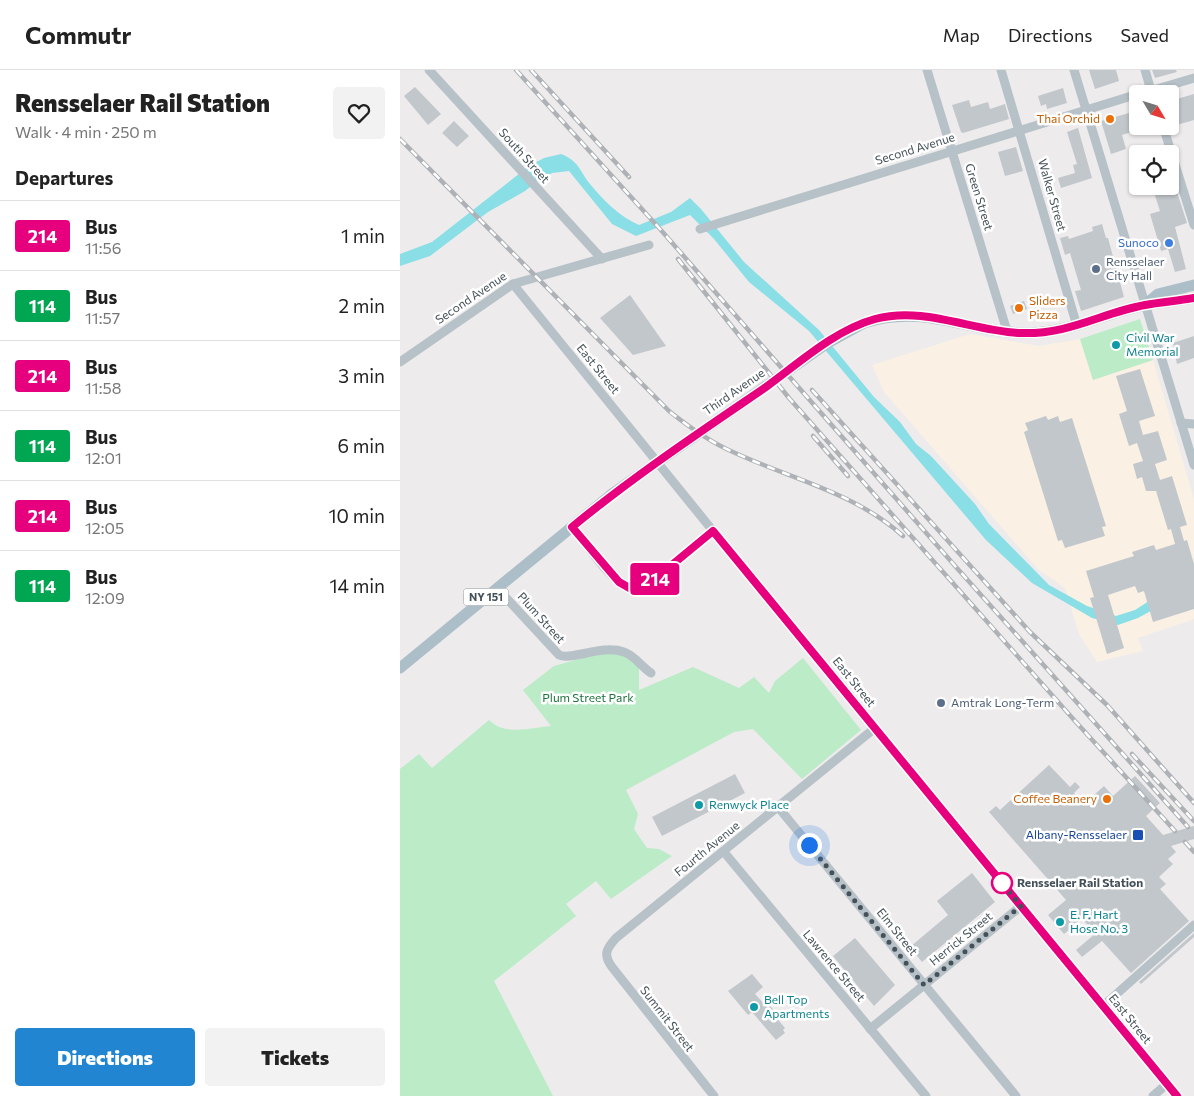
<!DOCTYPE html>
<meta charset="utf-8">
<style>
:root{--surface:#fff;--page:#f2f2f2;--text:#222;--muted:#767676;--line:#e0e0e0;--accent:#2285d1}
body{margin:0;font-family:Commissioner,sans-serif;background:var(--page);color:var(--text);height:100vh;display:flex;flex-direction:column;font-size:19px;white-space:nowrap}
*{box-sizing:border-box;margin:0}
p{font-size:16px;color:var(--muted)}
.icon{flex:none;width:28px;height:28px;fill:none;stroke:currentColor;stroke-width:2;stroke-linecap:round;stroke-linejoin:round}
.map{position:relative;flex:1;overflow:hidden}
.side{display:flex;flex-direction:column;background:var(--surface);width:400px}
.side>*{flex:none}
.badge{padding:0 10px;border-radius:4px;font-size:18px;line-height:32px}
.needle{width:32px;rotate:128deg}
.controls{position:absolute;left:729px;top:15px;display:grid;gap:10px}
.controls a{display:grid;place-items:center;width:50px;height:50px;border-radius:5px;background:var(--surface);box-shadow:0 1px 4px #0004;font-size:25px}
.you{position:absolute;width:25px;height:25px;margin:-12px;border:4px solid #fff;border-radius:50%;background:#1a73e8;box-shadow:0 0 0 8px #1a73e833}
.map>.badge{position:absolute;translate:-50% -50%;box-shadow:0 0 0 2px #fff}
h2{padding:0 15px;font-size:19px;line-height:45px}
.round{display:grid;place-items:center;flex:none;width:52px;height:52px;border-radius:5px;background:var(--page)}
.headline{display:flex;align-items:center;justify-content:space-between;height:85px;padding:0 15px}
h1{font-size:24px;font-weight:800;line-height:38px}
.primary-button{display:flex;gap:10px;margin-top:auto;padding:10px 15px}
.primary-button a{flex:1;height:58px;border-radius:5px;background:var(--accent);color:#fff;font-size:20px;font-weight:800;line-height:58px;text-align:center}
.primary-button a+a{background:var(--page);color:var(--text)}
ul{padding:0;list-style:none}
li{display:flex;align-items:center;gap:15px;height:70px;padding:0 15px;border-top:1px solid var(--line)}
li div{flex:1}
li b{display:block;font-size:19px}
li em{font-style:normal}
li .badge{min-width:55px;font-weight:700;text-align:center}
header{display:flex;align-items:center;gap:30px;box-sizing:border-box;height:70px;padding:0 25px;background:var(--surface);border-bottom:1px solid var(--line)}
header strong{font-size:24px}
nav{display:flex;gap:28px;margin-inline-start:auto;font-size:18px}
main{display:flex;flex:1;min-height:0}
.map>svg:first-child{display:block}
</style>
<header>
<strong>Commutr</strong>
<nav><a>Map</a><a>Directions</a><a>Saved</a></nav>
</header>
<main>
<section class="side">
<div class="headline"><div><h1>Rensselaer Rail Station</h1><p>Walk · 4 min · 250 m</p></div><a class="round"><svg class="icon" aria-label="heart" viewBox="0 0 24 24"><path d="M12 20l-8-8c-3-5 5-10 8-4 3-6 11-1 8 4z"/></svg></a></div>
<h2>Departures</h2>
<ul>
<li><span class="badge" style="background:#e6007e;color:#fff">214</span><div><b>Bus</b><p>11:56</p></div><em>1 min</em></li>
<li><span class="badge" style="background:#00a651;color:#fff">114</span><div><b>Bus</b><p>11:57</p></div><em>2 min</em></li>
<li><span class="badge" style="background:#e6007e;color:#fff">214</span><div><b>Bus</b><p>11:58</p></div><em>3 min</em></li>
<li><span class="badge" style="background:#00a651;color:#fff">114</span><div><b>Bus</b><p>12:01</p></div><em>6 min</em></li>
<li><span class="badge" style="background:#e6007e;color:#fff">214</span><div><b>Bus</b><p>12:05</p></div><em>10 min</em></li>
<li><span class="badge" style="background:#00a651;color:#fff">114</span><div><b>Bus</b><p>12:09</p></div><em>14 min</em></li>
</ul>
<div class="primary-button"><a>Directions</a><a>Tickets</a></div>
</section>
<div class="map">
<svg width="794" height="1026" viewBox="0 0 794 1026">
<rect width="100%" height="100%" fill="#eeebec"/>
<polygon fill="#faf1e4" points="570,264 639,276 680,269 693,310 753,290 794,429 794,549 738,568 743,581 697,592 679,564 665,518 638,499 484,322 472,295"/>
<g fill="#bbebc7">
<polygon points="740,249 753,290 693,310 680,269"/>
<path d="M211 582 226 586 239 598V620L293 597 339 618 354 607 369 623 375 611 403 588 461 660 402 709 353 659 334 662 226 720 238 744 234 759 247 778 259 779 272 786 211 829 196 811 166 834 176 846 94 911 153 1026H0V699L19 684 32 698 89 650C105 666 130 658 151 656L123 620 154 596 197 584Z"/>
</g>
<path fill="#8adee6" d="M161 84C179 91 179 100 190 114 203 130 220 147 239 155L271 142 290 128 301 139 344 192 419 260 474 327 500 352 516 374 531 386 575 434 589 454 649 515 687 536 716 546 735 540 794 502V517L738 548 718 555 692 548 632 513 586 470 409 261 349 212 314 169 290 145 236 166 212 154 169 101 152 103 139 110 125 121 88 142 30 186 0 196V184L32 172 129 96 144 88Z"/>
<g fill="#c2c7cb">
<polygon points="689,0 716,0 719,11 695,19"/>
<polygon points="752,0 776,0 777,2 755,8"/>
<polygon points="15,17 41,44 28,55 4,26"/>
<polygon points="663,18 667,33 647,39 646,34 641,36 638,26"/>
<polygon points="794,24 794,50 770,57 770,31"/>
<polygon points="569,30 571,37 588,32 590,39 605,34 609,49 563,63 561,62 552,35"/>
<polygon points="736,41 738,60 722,65 726,79 711,84 701,51"/>
<polygon points="54,51 69,66 57,77 42,63"/>
<polygon points="678,58 692,108 661,118 658,108 675,103 673,95 677,94 667,62"/>
<polygon points="616,77 623,101 605,106 598,82"/>
<polygon points="752,116 775,116 787,153 775,157 786,199 775,202 768,179 761,181 750,144 760,141"/>
<polygon points="702,154 706,168 708,168 724,227 681,241 675,221 681,220 670,183 665,185 660,168 668,166 669,169 693,161 692,157"/>
<polygon points="230,225 266,276 233,285 200,248"/>
<polygon points="624,231 627,239 613,244 610,236"/>
<polygon points="794,266 794,288 777,294 773,273"/>
<polygon points="740,299 755,346 739,351 743,365 758,361 767,390 755,394 760,410 772,406 787,455 780,457 784,471 787,470 794,494 794,539 753,552 744,521 738,523 735,516 708,525 724,578 707,584 690,528 694,527 686,501 734,486 732,482 754,475 756,480 775,474 771,459 768,460 756,421 746,421 742,407 737,409 733,394 743,391 737,373 729,376 719,344 727,341 716,306"/>
<polygon points="646,346 648,350 658,346 660,352 672,348 706,456 702,457 705,466 665,478 662,470 658,471 624,362 628,360 625,353"/>
<polygon points="649,695 670,717 675,712 680,717 674,723 684,734 704,716 713,726 735,706 760,733 746,746 763,765 794,756 794,769 771,776 776,782 768,789 773,794 759,807 766,814 760,819 789,851 731,903 702,871 682,887 676,880 696,863 682,849 664,864 648,845 666,830 589,742 596,736 600,740"/>
<polygon points="335,704 345,723 262,766 252,747"/>
<polygon points="572,803 595,832 522,892 510,877 548,845 537,831"/>
<polygon points="794,863 794,867 741,914 739,912"/>
<polygon points="455,868 495,915 474,936 433,886"/>
<polygon points="352,904 363,917 355,924 368,938 370,936 377,944 375,946 385,958 383,960 385,963 376,970 352,942 348,945 328,921"/>
</g>
<g fill="none" stroke-linecap="round" stroke-linejoin="round">
<g stroke="#b7c2c8" stroke-width="9">
<polyline points="29,0 202,189"/>
<polyline points="527,0 607,261"/>
<polyline points="601,0 677,256"/>
<polyline points="674,0 794,395"/>
<polyline points="745,0 752,24"/>
<polyline points="740,24 794,8"/>
<polyline points="763,56 794,155"/>
<polyline points="300,159 738,24"/>
<polyline points="113,214 313,461 777,1026"/>
<polyline points="0,292 113,214 249,175"/>
<polyline points="781,353 794,354"/>
<path d="M173 457C186 473 213 516 233 519L250 513 313 461"/>
<path d="M97 518 159 585C171 591 202 574 224 582 234 585 242 597 251 603"/>
<polyline points="378,737 616,1026"/>
<polyline points="324,782 526,1026"/>
<polyline points="703,936 794,855"/>
<polyline points="470,959 621,836"/>
<path d="M314 1026 212 897C203 885 206 879 216 868L475 658"/>
<polyline points="753,1026 767,1014"/>
</g>
<g stroke="#acbfc9" stroke-width="11">
<polyline points="745,235 758,224 794,215"/>
<path d="M464 253C526 233 571 264 630 263 671 262 705 243 745 235 761 232 778 231 794 228"/>
<polyline points="0,598 212,424"/>
</g>
<defs>
<g id="rail">
<polyline points="116,0 260,159 556,497 788,757"/>
<polyline points="131,0 229,107"/>
<path d="M0 69 269 341C289 357 310 372 333 382 391 409 454 422 503 466"/>
<polyline points="278,189 389,328 675,651 775,761"/>
<polyline points="412,320 630,562 707,635 794,733"/>
<polyline points="413,366 448,406"/>
<polyline points="732,684 794,751"/>
<polyline points="785,772 794,782"/>
</g>
</defs>
<use href="#rail" stroke="#aeb2b6" stroke-width="4.5"/>
<use href="#rail" stroke="#fff" stroke-width="2.5" stroke-dasharray="8" stroke-linecap="butt"/>
<polyline stroke="#acbfc9" stroke-width="11" points="212,424 426,274 464,253"/>
</g>
<g fill="none" stroke-linecap="round" stroke-linejoin="round">
<defs>
<path id="line" d="M777 1026 313 461 250 513 233 520 219 512 172 457C234 406 300 362 366 317 399 293 435 260 475 249 525 236 571 261 620 263 669 265 701 243 745 235 761 232 778 231 794 228"/>
</defs>
<use href="#line" stroke="#fff" stroke-width="11"/>
<use href="#line" stroke="#e6007e" stroke-width="8"/>
<polyline stroke="#455158" stroke-width="5" stroke-dasharray="0 9" points="409,775 524,915 621,836 602,813"/>
</g>
<g fill="#e8710a" stroke="#fff" stroke-width="2">
<circle cx="710" cy="49" r="5"/>
<circle cx="619" cy="238" r="5"/>
<circle cx="707" cy="729" r="5"/>
</g>
<circle fill="#3f7fe0" stroke="#fff" stroke-width="2" cx="769" cy="173" r="5"/>
<g fill="#5c6f8a" stroke="#fff" stroke-width="2">
<circle cx="696" cy="199" r="5"/>
<circle cx="541" cy="633" r="5"/>
</g>
<g fill="#0f9aa8" stroke="#fff" stroke-width="2">
<circle cx="716" cy="275" r="5"/>
<circle cx="299" cy="735" r="5"/>
<circle cx="660" cy="852" r="5"/>
<circle cx="354" cy="937" r="5"/>
</g>
<rect fill="#1a4fb4" stroke="#fff" stroke-width="2" x="732" y="759" width="12" height="12" rx="2.5"/>
<circle fill="#fff" stroke="#e6007e" stroke-width="2.5" cx="602" cy="813" r="10"/>
<g text-anchor="middle" stroke-width="5" stroke-linejoin="round" paint-order="stroke">
<rect fill="#fff" stroke="#7d858a" stroke-width="1" x="63.5" y="518.5" width="45" height="17" rx="4"/>
<g font-size="11" font-weight="bold" fill="#455158">
<text x="86" y="531">NY 151</text>
</g>
<g font-size="12" fill="#c56008" stroke="#fff" text-anchor="end">
<text x="700" y="53">Thai Orchid</text>
<text x="629" y="235" text-anchor="start">Sliders<tspan x="629" dy="14">Pizza</tspan></text>
<text x="697" y="733">Coffee Beanery</text>
</g>
<g font-size="12" fill="#455158" stroke="#fff">
<text transform="translate(515 79) rotate(-17)" y="4">Second Avenue</text>
<text transform="translate(124 86) rotate(48)" y="4">South Street</text>
<text transform="translate(652 125) rotate(74)" y="4">Walker Street</text>
<text transform="translate(579 127) rotate(73)" y="4">Green Street</text>
<text transform="translate(71 228) rotate(-34)" y="4">Second Avenue</text>
<text transform="translate(198 299) rotate(51)" y="4">East Street</text>
<text transform="translate(334 322) rotate(-35)" y="4">Third Avenue</text>
<text transform="translate(141 548) rotate(48)" y="4">Plum Street</text>
<text transform="translate(454 612) rotate(51)" y="4">East Street</text>
<text transform="translate(307 779) rotate(-39)" y="4">Fourth Avenue</text>
<text transform="translate(497 862) rotate(51)" y="4">Elm Street</text>
<text transform="translate(561 869) rotate(-39)" y="4">Herrick Street</text>
<text transform="translate(434 896) rotate(50)" y="4">Lawrence Street</text>
<text transform="translate(267 949) rotate(52)" y="4">Summit Street</text>
<text transform="translate(730 949) rotate(51)" y="4">East Street</text>
</g>
<g font-size="12" fill="#366cbe" stroke="#fff" text-anchor="end">
<text x="759" y="177">Sunoco</text>
</g>
<g font-size="12" fill="#4e5e75" stroke="#fff" text-anchor="start">
<text x="706" y="196">Rensselaer<tspan x="706" dy="14">City Hall</tspan></text>
<text x="551" y="637">Amtrak Long-Term</text>
</g>
<g font-size="12" fill="#0d838f" stroke="#fff" text-anchor="start">
<text x="726" y="272">Civil War<tspan x="726" dy="14">Memorial</tspan></text>
<text x="309" y="739">Renwyck Place</text>
<text x="670" y="849">E. F. Hart<tspan x="670" dy="14">Hose No. 3</tspan></text>
<text x="364" y="934">Bell Top<tspan x="364" dy="14">Apartments</tspan></text>
</g>
<g font-size="12" fill="#1b733c" stroke="#fff">
<text x="188" y="632">Plum Street Park</text>
</g>
<g font-size="12" fill="#164399" stroke="#fff" text-anchor="end">
<text x="727" y="769">Albany-Rensselaer</text>
</g>
<g font-size="12" font-weight="bold" fill="#455158" stroke="#fff" text-anchor="start">
<text x="617" y="817">Rensselaer Rail Station</text>
</g>
</g>
</svg>
<div class="controls">
<a><svg class="needle" viewBox="-14 -14 28 28"><path d="M0-13l5 13h-10z" fill="#e53935"/><path d="M0 13l5-13h-10z" fill="#767676"/></svg></a>
<a><svg class="icon" aria-label="locate" viewBox="0 0 24 24"><circle cx="12" cy="12" r="6"/><path d="M12 2v4M12 18v4M2 12h4M18 12h4"/></svg></a>
</div>
<div class="you" style="left:409px;top:775px"></div>
<b class="badge" style="left:255px;top:509px;background:#e6007e;color:#fff">214</b>
</div>
</main>
